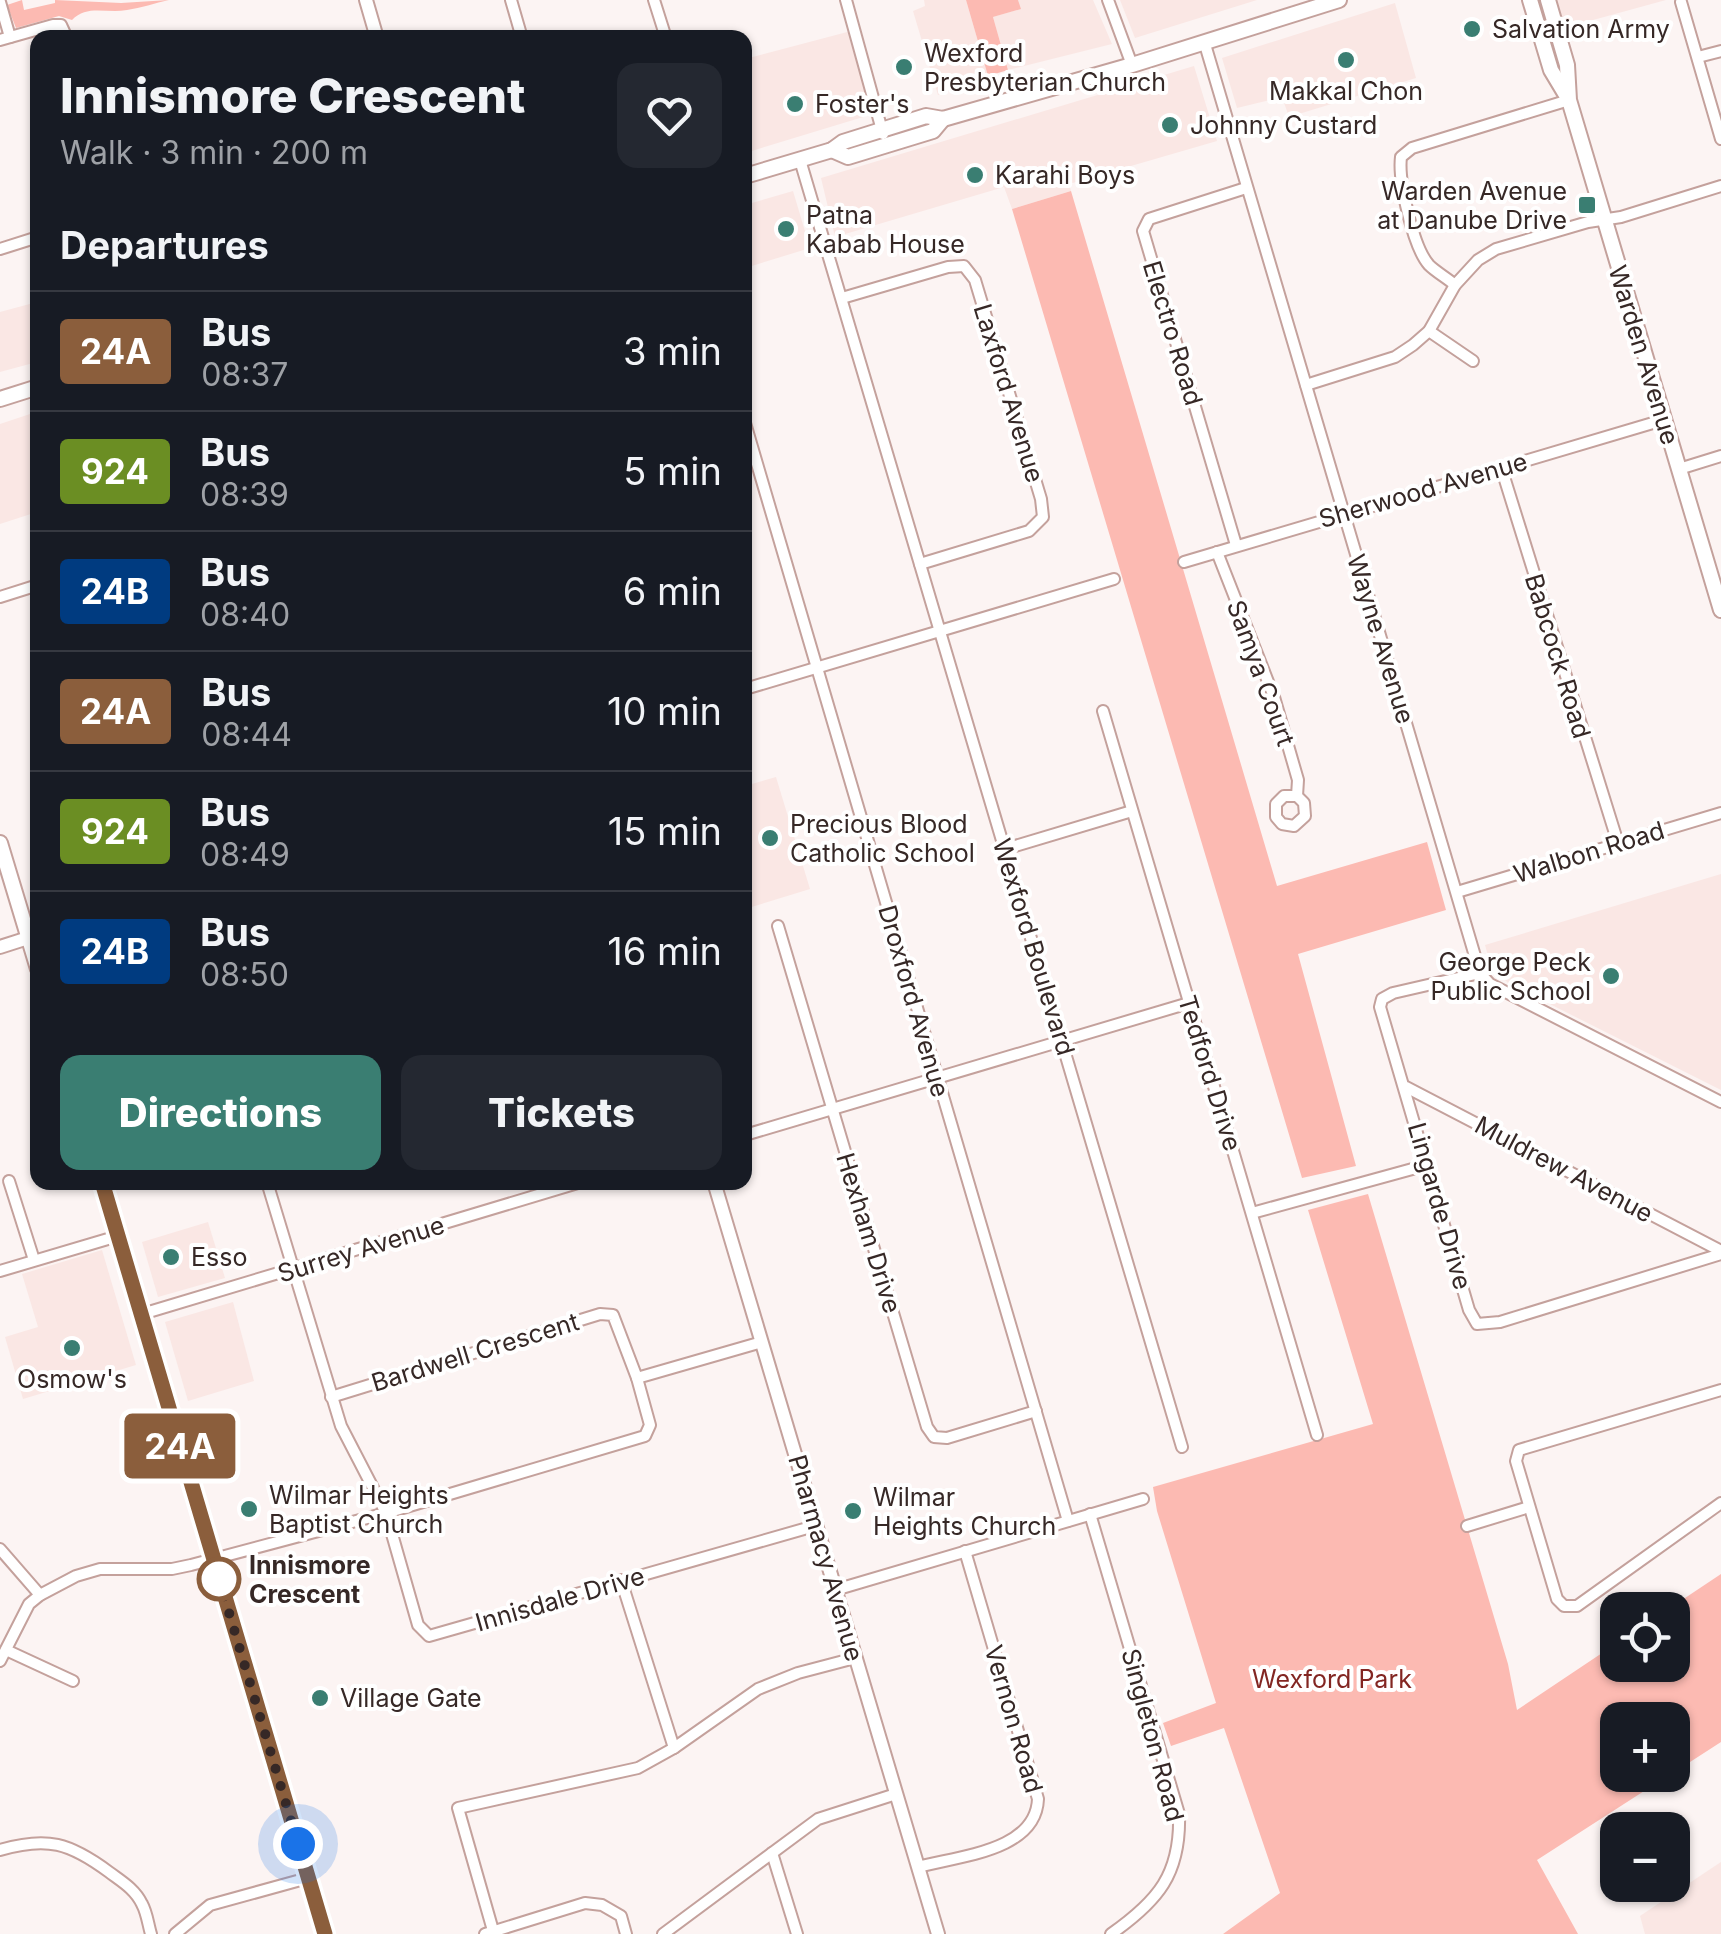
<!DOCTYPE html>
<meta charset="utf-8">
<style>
:root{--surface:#171b24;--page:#242831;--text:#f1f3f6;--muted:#9ea1a6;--line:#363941;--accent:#3a7e72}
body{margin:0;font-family:Inter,sans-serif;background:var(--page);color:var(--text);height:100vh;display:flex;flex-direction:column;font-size:38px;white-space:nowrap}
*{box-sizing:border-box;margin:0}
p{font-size:32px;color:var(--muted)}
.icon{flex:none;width:55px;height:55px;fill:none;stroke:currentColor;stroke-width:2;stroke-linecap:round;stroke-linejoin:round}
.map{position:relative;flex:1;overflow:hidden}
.sheet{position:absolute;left:30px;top:30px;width:722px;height:1160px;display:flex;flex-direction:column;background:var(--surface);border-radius:20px;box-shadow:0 2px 8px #0004}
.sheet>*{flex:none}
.badge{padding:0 20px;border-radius:8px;font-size:35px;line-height:65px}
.fabs{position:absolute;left:1600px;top:1592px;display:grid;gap:20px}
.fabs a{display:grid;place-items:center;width:90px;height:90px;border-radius:20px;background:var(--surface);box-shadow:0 2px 8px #0004;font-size:50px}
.you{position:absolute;width:50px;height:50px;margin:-25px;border:8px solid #fff;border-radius:50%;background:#1a73e8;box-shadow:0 0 0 15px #1a73e833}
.map>.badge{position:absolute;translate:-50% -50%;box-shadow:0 0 0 5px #fff}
h2{padding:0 30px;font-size:38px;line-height:90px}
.round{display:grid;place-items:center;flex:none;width:105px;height:105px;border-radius:20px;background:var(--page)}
.summary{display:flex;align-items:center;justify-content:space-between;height:170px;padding:0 30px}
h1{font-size:48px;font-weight:800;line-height:75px}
.cta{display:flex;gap:20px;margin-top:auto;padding:20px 30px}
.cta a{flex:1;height:115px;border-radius:20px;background:var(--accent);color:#fff;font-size:40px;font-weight:800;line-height:115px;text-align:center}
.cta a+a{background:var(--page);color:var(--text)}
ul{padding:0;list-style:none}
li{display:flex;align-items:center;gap:30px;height:120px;padding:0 30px;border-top:2px solid var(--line)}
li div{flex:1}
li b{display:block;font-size:38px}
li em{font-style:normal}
li .badge{min-width:110px;font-weight:700;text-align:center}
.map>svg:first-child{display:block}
</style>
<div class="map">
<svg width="1721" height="1934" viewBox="0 0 1721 1934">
<rect width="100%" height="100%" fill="#fcf4f3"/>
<g fill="#fae7e4">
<polygon points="924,0 966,0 988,76 938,95 913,11 925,6"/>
<polygon points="1018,0 1093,0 1112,44 1008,70 993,17 1020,9"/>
<polygon points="1120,0 1257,0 1135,38"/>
<polygon points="1556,0 1666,0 1564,28"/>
<polygon points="1395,3 1416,78 1289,117 1282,97 1237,108 1222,58"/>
<polygon points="851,31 873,114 745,153 745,59"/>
<polygon points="1194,66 1217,141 1069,184 1071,191 1012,209 1004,187 835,237 821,178"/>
<polygon points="793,191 810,248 745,268 745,205"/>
<polygon points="37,302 37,362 0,372 0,312"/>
<polygon points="30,414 37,439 37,512 0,524 0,424"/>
<polygon points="776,777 810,889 745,909 745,786"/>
<polygon points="1721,874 1721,1090 1508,983 1494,969 1488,956 1485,945"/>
<polygon points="208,1222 225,1278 158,1297 142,1242"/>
<polygon points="102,1250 136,1365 23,1399 5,1337 38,1327 22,1274"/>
<polygon points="233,1302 254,1381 188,1401 165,1322"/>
<polygon points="1721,1862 1721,1934 1645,1934 1640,1916"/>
</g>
<g fill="#fcbab2">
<path d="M22 0 24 10 55 3V0L121 3 169 0C155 3 141 8 127 10 107 14 87 4 72 20L59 16 16 28 7 5Z"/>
<polygon points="966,0 1018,0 1021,9 993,17 1008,70 988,76"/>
<polygon points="1071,191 1277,886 1427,842 1446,910 1298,954 1356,1166 1302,1178 1012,209"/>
<polygon points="1368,1194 1508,1664 1517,1710 1617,1643 1618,1665 1672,1665 1672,1610 1667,1610 1721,1574 1721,1742 1673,1773 1672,1720 1618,1720 1618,1775 1669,1775 1537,1860 1578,1934 1223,1934 1280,1893 1224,1728 1171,1746 1163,1723 1216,1703 1157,1511 1153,1487 1373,1424 1308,1210"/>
</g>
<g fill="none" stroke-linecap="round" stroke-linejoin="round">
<defs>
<g id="minor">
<polyline points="511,0 522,38"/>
<polyline points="654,0 666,38"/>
<polyline points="846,0 883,134"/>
<polyline points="1108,0 1132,65"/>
<polyline points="0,2 10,37"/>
<polyline points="1681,2 1721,139"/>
<polyline points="0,40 53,25 61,25 67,38"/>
<polyline points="1204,41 1480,973 1490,984 1721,1102"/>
<polyline points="1698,57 1721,51"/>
<polyline points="800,160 1182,1447"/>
<polyline points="0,249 38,237"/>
<path d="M1455 285C1447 278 1436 272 1429 265 1413 247 1398 180 1401 157L1412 148 1569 100"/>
<polyline points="842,298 948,267 964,266 975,280 1041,499 1043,517 1029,531 920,564"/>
<polyline points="1429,331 1473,361"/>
<polyline points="1306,385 1395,357 1413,345 1429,331 1455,285 1478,260 1496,249 1588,222 1621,217 1721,186"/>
<polyline points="745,423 1068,1521"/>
<polyline points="1501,467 1618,843"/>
<polyline points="1679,469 1721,456"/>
<polyline points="1236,545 1143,231 1149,219 1246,188"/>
<polyline points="1217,552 1274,697 1298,780 1297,796 1304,803 1305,816 1294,826 1282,824 1276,817 1276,804 1284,796 1297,796"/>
<polyline points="1184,562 1663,420"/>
<polyline points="0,597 38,585"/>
<polyline points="745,689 1114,579"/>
<polyline points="1103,711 1317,1435"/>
<polyline points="1005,849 1132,811"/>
<polyline points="1457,892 1721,813"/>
<polyline points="778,926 927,1427 934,1437 947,1438 1036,1411"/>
<polyline points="1480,973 1393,993 1382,999 1380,1007 1469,1310 1477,1324 1500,1322 1721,1254"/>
<polyline points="1406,1087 1721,1251"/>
<polyline points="745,1135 1189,1003"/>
<polyline points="9,1181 34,1260"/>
<polyline points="267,1182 341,1426 386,1513 418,1625 429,1636 818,1525"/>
<polyline points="1252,1213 1427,1165"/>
<polyline points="0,1271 118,1236"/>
<polyline points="142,1314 581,1182"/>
<polyline points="1721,1390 1519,1450 1516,1461 1557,1599 1564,1606 1577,1606 1721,1503"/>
<polyline points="331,1397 600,1314 613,1315 637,1378"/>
<path d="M1090 1514 1179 1814C1181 1874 1158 1901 1111 1934"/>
<polyline points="1467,1526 1529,1507"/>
<polyline points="0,1549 40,1595"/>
<polyline points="621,1580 674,1748"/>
<polyline points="835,1590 1143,1499"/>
<polyline points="6,1650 73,1681"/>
<polyline points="0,1661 29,1604 40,1595 76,1576 100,1569 172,1569 191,1565 386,1513 645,1436 650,1425 637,1378 762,1342"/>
<path d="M0 1850C47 1836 70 1843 109 1872 121 1881 135 1889 142 1904 147 1913 148 1924 151 1934"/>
<polyline points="772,1853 797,1934"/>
<path d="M918 1867C959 1856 1036 1851 1038 1799L965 1551"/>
<polyline points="175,1934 210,1905 308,1878"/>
<polyline points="485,1934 585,1903 602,1905 621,1916 626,1934"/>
<polyline points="494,1934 458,1808 638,1768 674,1748 758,1689 798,1673 855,1658"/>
<polyline points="663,1934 818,1819 896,1794"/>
</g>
<g id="tertiary">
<polyline points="366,0 377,38"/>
<polyline points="0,947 28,938"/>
<polyline points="714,1182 938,1934"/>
</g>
<g id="secondary">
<polyline points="1530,0 1551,70 1566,95"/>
<polyline points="1548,0 1567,65 1569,100 1721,610"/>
<polyline points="832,150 848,157 933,131 943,119"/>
<polyline points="745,176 832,150 843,142 926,116 943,119 1132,65 1339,0"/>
<polyline points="0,399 38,387"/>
<polyline points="0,843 38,969"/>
<polyline points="102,1182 325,1934"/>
</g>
</defs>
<use href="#minor" stroke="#c4a19c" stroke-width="14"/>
<use href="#tertiary" stroke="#c4a19c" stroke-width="16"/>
<use href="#secondary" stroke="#c4a19c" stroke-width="18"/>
<use href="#minor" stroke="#fff" stroke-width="10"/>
<use href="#tertiary" stroke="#fff" stroke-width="12"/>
<use href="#secondary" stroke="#fff" stroke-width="14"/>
</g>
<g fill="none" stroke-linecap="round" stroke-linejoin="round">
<defs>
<polyline id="line" points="102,1182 325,1934"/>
</defs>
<use href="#line" stroke="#fff" stroke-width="22"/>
<use href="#line" stroke="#8b5e3c" stroke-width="15"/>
<polyline stroke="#362826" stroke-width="10" stroke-dasharray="0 18" points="219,1579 298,1844"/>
</g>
<g fill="#3a7e72" stroke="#fff" stroke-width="4">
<circle cx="1472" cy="29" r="10"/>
<circle cx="1346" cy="60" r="10"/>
<circle cx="904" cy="67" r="10"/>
<circle cx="795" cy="104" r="10"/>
<circle cx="1170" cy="125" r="10"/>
<circle cx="975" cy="175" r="10"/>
<rect x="1577" y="195" width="20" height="20" rx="5"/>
<circle cx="786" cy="229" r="10"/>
<circle cx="770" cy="838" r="10"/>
<circle cx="1611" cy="976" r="10"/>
<circle cx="171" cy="1257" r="10"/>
<circle cx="72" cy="1348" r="10"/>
<circle cx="249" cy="1509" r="10"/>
<circle cx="853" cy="1511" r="10"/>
<circle cx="320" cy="1698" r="10"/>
</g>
<circle fill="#fff" stroke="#8b5e3c" stroke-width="5" cx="219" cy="1579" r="20"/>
<g text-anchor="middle" stroke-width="8" stroke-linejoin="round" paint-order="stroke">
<g font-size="25" fill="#362826" stroke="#fff" text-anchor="start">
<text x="1492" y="38">Salvation Army</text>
<text x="924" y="62">Wexford<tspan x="924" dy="29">Presbyterian Church</tspan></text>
<text x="1346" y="100" text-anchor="middle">Makkal Chon</text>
<text x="815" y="113">Foster's</text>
<text x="1190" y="134">Johnny Custard</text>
<text x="995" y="184">Karahi Boys</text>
<text x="1567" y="200" text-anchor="end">Warden Avenue<tspan x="1567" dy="29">at Danube Drive</tspan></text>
<text x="806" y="224">Patna<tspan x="806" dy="29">Kabab House</tspan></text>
<text x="790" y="833">Precious Blood<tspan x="790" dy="29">Catholic School</tspan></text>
<text x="1591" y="971" text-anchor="end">George Peck<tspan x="1591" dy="29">Public School</tspan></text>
<text x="191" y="1266">Esso</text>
<text x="72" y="1388" text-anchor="middle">Osmow's</text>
<text x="269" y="1504">Wilmar Heights<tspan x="269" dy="29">Baptist Church</tspan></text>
<text x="873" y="1506">Wilmar<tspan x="873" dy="29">Heights Church</tspan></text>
<text x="340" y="1707">Village Gate</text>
</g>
<g font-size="25" fill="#362826" stroke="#fff">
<text transform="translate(1173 333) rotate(73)" y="9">Electro Road</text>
<text transform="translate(1644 355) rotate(73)" y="9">Warden Avenue</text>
<text transform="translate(1009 393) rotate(73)" y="9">Laxford Avenue</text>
<text transform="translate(1423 490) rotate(-16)" y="9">Sherwood Avenue</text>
<text transform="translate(1381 639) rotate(73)" y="9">Wayne Avenue</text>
<text transform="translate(1558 656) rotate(73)" y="9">Babcock Road</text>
<text transform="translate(1261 673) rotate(70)" y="9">Samya Court</text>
<text transform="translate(1589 852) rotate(-17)" y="9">Walbon Road</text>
<text transform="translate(1034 947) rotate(73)" y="9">Wexford Boulevard</text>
<text transform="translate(914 1001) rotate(74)" y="9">Droxford Avenue</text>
<text transform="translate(1210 1073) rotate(73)" y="9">Tedford Drive</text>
<text transform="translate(1564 1169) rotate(28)" y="9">Muldrew Avenue</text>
<text transform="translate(1440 1206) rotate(74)" y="9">Lingarde Drive</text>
<text transform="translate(869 1233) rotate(73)" y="9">Hexham Drive</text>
<text transform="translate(361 1249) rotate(-17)" y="9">Surrey Avenue</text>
<text transform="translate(475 1352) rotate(-17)" y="9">Bardwell Crescent</text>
<text transform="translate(826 1558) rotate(74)" y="9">Pharmacy Avenue</text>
<text transform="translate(560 1599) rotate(-16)" y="9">Innisdale Drive</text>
<text transform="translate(1014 1719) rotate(74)" y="9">Vernon Road</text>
<text transform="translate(1153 1735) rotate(75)" y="9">Singleton Road</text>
</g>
<g font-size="25" font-weight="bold" fill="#362826" stroke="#fff" text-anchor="start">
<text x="249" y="1574">Innismore<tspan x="249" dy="29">Crescent</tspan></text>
</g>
<g font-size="25" fill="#832622" stroke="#fff">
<text x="1332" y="1688">Wexford Park</text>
</g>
</g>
</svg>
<div class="fabs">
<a><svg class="icon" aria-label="locate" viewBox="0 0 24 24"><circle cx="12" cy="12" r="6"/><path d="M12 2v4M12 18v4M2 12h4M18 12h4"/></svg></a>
<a>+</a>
<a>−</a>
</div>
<div class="you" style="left:298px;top:1844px"></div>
<b class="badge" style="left:180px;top:1446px;background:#8b5e3c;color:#fff">24A</b>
<section class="sheet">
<div class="summary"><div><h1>Innismore Crescent</h1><p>Walk · 3 min · 200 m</p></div><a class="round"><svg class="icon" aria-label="heart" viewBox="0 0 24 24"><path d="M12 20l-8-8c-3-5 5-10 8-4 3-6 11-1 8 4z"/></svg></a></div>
<h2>Departures</h2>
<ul>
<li><span class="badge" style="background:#8b5e3c;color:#fff">24A</span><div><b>Bus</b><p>08:37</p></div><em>3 min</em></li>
<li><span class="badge" style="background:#6b8e23;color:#fff">924</span><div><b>Bus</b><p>08:39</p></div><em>5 min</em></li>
<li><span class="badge" style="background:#003b80;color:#fff">24B</span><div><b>Bus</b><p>08:40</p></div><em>6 min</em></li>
<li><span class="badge" style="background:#8b5e3c;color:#fff">24A</span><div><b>Bus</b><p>08:44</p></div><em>10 min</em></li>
<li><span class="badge" style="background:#6b8e23;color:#fff">924</span><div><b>Bus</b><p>08:49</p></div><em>15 min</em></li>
<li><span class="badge" style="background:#003b80;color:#fff">24B</span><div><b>Bus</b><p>08:50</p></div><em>16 min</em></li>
</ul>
<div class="cta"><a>Directions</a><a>Tickets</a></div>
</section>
</div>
